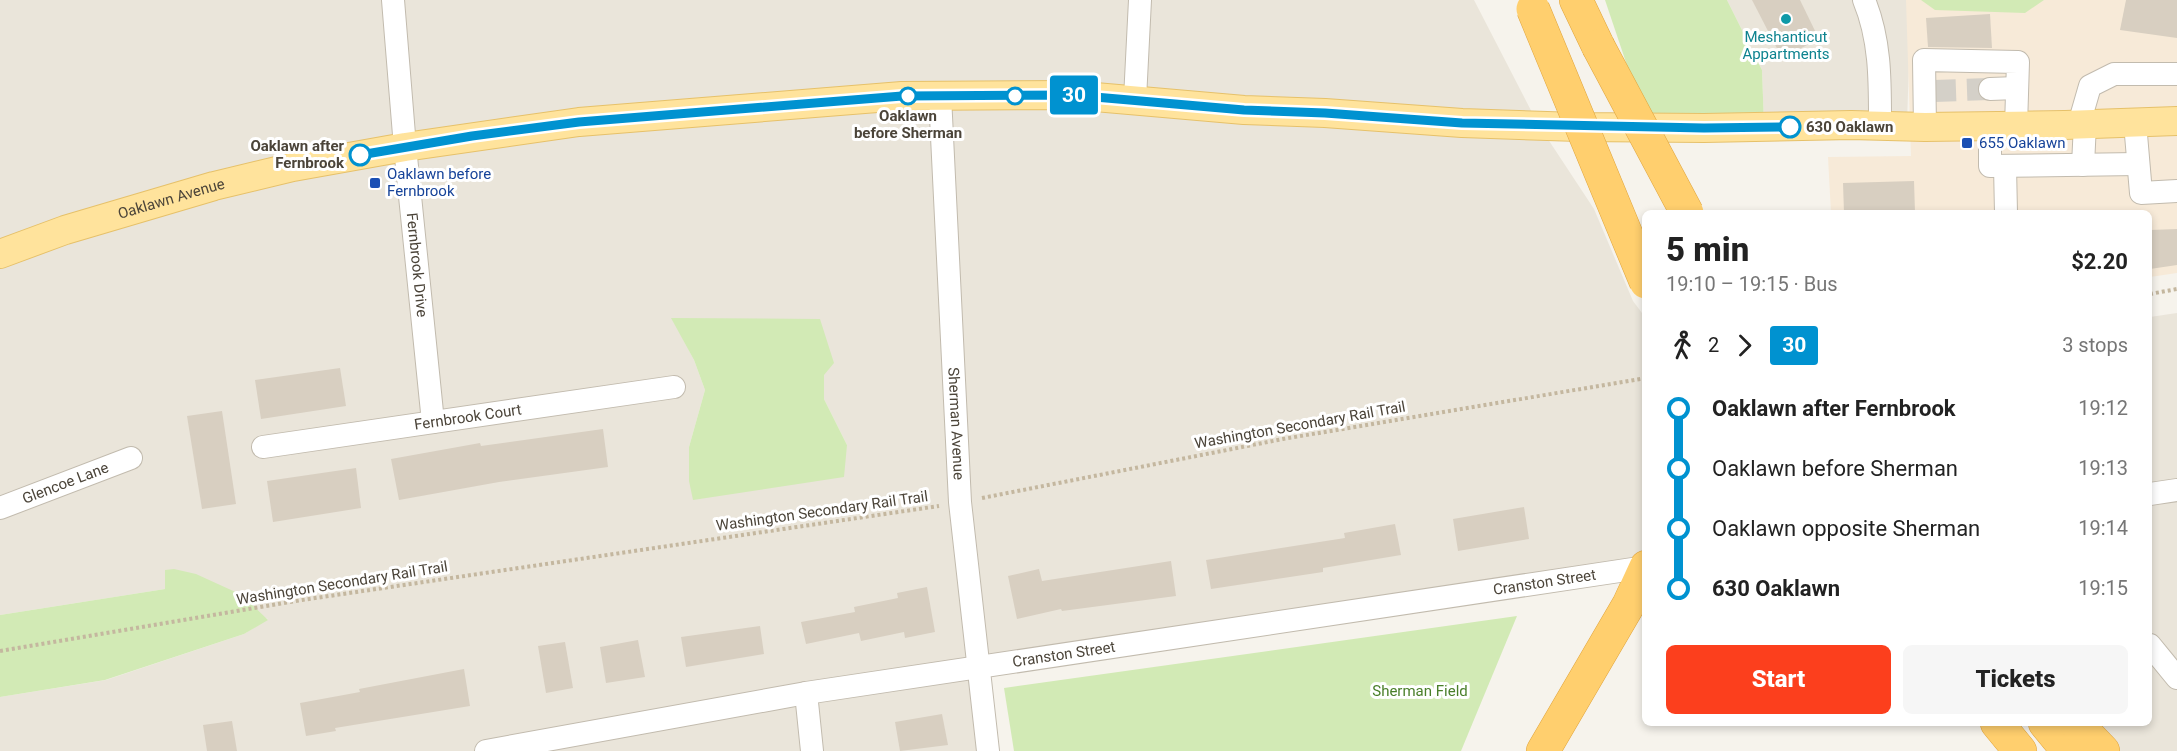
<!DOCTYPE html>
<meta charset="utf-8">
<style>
:root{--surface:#fff;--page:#f6f6f6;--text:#222;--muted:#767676;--accent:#fc3f1d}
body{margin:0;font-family:Roboto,sans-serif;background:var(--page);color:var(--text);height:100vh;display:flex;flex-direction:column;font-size:22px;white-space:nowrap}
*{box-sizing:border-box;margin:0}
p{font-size:20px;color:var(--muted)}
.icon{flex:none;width:33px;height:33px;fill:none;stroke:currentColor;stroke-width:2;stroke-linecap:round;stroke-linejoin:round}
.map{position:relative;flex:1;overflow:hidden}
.panel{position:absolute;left:1642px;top:210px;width:510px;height:516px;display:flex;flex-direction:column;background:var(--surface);border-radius:9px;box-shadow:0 3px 9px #0003}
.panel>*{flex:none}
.badge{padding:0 12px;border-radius:4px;font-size:21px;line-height:39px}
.map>.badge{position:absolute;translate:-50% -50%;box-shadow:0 0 0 3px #fff}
.legs{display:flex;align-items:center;gap:9px;height:66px;padding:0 24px;font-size:20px}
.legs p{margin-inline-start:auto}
.headline{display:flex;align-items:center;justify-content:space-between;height:102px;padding:0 24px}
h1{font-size:33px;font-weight:800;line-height:45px}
.action{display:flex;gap:12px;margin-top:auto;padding:12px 24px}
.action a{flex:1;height:69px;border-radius:9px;background:var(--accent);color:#fff;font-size:24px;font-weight:800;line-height:69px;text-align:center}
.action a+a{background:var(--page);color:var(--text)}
ul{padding:0 24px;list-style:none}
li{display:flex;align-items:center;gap:21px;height:60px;font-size:22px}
li i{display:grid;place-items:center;width:9px;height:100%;margin:0 8px;background:currentColor}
li i::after{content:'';width:15px;height:15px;margin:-8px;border:4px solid;border-radius:50%;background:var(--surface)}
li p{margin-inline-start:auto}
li:first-child i{background:linear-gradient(#0000 50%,currentColor 0)}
li:last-child i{background:linear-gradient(currentColor 50%,#0000 0)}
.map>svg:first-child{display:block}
</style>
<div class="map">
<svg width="2177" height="751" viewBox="0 0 2177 751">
<rect width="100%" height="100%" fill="#f6f3ec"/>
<g fill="#eae5da" fill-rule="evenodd">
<path d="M0 0H1474L1538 124 1594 209 1633 301 1645 317 1646 565 985 663 992 751H0V697L106 680 244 634 268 619 165 589 0 615ZM672 318 824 375V399L847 445 689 447 705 390 694 360Z"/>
<polygon points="1727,0 1911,0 1907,123 1764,125 1762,70"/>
<polygon points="2177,313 2177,751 2107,751 2079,723 2150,723 2150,317"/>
</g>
<polygon fill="#f7ead8" points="1906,0 2177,0 2177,273 2150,277 2150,213 1831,213 1828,157 1911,156"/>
<g fill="#d2eab5">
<polygon points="1605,0 1727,0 1762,70 1764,125 1662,126 1639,101"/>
<polygon points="1921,0 2044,0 2025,13 1935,10"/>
<polygon points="671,318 820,319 834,363 824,375 824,399 847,445 844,477 693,500 689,481 689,447 705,390 694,360"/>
<polygon points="174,569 196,574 242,595 268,620 244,634 105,680 0,697 0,615 165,589 165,570"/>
<polygon points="1517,616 1461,751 1014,751 1004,688"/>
</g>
<g fill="#d8cfc1">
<polygon points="1752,0 1800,0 1819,39 1782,58"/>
<polygon points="2126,0 2177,0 2177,38 2120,30"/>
<polygon points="1990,14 1992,48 1928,47 1926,18"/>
<polygon points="1914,181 1915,213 1844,213 1843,183"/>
<polygon points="2177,229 2177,265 2150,269 2150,230"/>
<polygon points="340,368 346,406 261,419 255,380"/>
<polygon points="222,411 236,504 202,509 187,416"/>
<polygon points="603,429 608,467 499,482 399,500 391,459 480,443 481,446"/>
<polygon points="356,468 361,508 273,522 267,481"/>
<polygon points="1524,507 1529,539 1458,551 1453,519"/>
<polygon points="1395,524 1401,555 1323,568 1323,572 1211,589 1206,560 1345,538 1344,533"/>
<polygon points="1171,561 1176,596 1062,611 1061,609 1017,619 1008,576 1039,569 1042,581"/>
<polygon points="927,587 935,632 905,638 904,632 861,641 859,633 806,644 801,622 855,612 854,607 898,598 897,593"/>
<polygon points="760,626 764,654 686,667 681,637"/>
<polygon points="638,640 645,677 606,683 600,647"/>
<polygon points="565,642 573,688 546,693 538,646"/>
<polygon points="464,669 470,706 335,728 336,731 306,736 300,703 360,692 359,689"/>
<polygon points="942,714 948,745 900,751 895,722"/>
<polygon points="232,721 237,751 207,751 203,725"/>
</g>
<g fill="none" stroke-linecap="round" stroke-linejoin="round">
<polyline stroke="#d4d0c8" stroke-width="22" stroke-dasharray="22 11" stroke-linecap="butt" points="1934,91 1990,89"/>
<defs>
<g id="minor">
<path id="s1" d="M393 0 405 147 433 422"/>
<path d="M1864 0C1881 41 1880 83 1880 127"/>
<polyline points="1990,89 2017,88"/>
<path id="s2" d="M940 96 960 502 988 751"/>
<polyline points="1135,99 1140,0"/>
<polyline points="2135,123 2141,193 2177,191"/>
<polyline points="2079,124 2090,86 2114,74 2177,74"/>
<polyline points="1990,126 1990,166 2138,164"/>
<polyline points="1925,127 1924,60 2018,62 2016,126"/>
<polyline points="2083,165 2085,124"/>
<polyline points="2005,166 2006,213"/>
<path id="s3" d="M263 447 674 387"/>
<polyline points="2150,494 2177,490"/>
<path id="s4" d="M0 508 131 458"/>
<polyline points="2150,645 2177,678"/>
<polyline points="806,693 812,751"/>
<path id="s5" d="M486 751 806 693 1646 567"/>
</g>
<g id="major">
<path id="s6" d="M0 254 65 230 214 186 293 167 405 147 579 122 902 96 1072 95 1244 110 1325 113 1462 123 1578 127 1704 128 1851 125 1925 127 2065 125 2177 121"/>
</g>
<g id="highway">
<polyline points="1576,0 1598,46"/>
<polyline points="1997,723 2020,751"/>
<polyline points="2045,723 2068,751"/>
<polyline points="2076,723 2103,751"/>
<polyline points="1543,751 1629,604 1646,567"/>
</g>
</defs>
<use href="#minor" stroke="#c2bbae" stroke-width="24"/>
<use href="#major" stroke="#e6c16a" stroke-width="30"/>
<use href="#highway" stroke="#e0a43c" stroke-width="34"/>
<g stroke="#c4b79f" stroke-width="4" stroke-dasharray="3 3" stroke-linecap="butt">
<polyline points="2150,294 2177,289"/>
<polyline points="982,498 1283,439 1646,378"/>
<polyline points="0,651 302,600 939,506"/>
</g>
<use href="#minor" stroke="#fff" stroke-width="22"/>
<use href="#major" stroke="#ffe39c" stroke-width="28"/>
<use href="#highway" stroke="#ffcf6e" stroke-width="33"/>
<defs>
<g id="highway-bridge">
<polyline points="1533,9 1646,282"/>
<polyline points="1598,46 1687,213"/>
</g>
</defs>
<use href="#highway-bridge" stroke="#e0a43c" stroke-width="34" stroke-linecap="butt"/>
<use href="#highway-bridge" stroke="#ffcf6e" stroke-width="33"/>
</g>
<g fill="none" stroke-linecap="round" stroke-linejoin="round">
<defs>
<polyline id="line-1" points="360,155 472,136 579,122 902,96 1072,95 1244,110 1325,113 1462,123 1704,128 1790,127"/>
</defs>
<use href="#line-1" stroke="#fff" stroke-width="14"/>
<use href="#line-1" stroke="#0092d0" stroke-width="9"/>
</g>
<circle fill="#0f9aa8" stroke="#fff" stroke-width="2" cx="1786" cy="19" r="6"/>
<g fill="#fff" stroke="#0092d0" stroke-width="3">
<circle cx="908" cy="96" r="8"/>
<circle cx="1015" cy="96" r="8"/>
<circle cx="1790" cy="127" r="10"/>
<circle cx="360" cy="155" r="10"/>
</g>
<g fill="#1a4fb4" stroke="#fff" stroke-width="2">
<rect x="1961" y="137" width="12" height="12" rx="3"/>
<rect x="369" y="177" width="12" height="12" rx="3"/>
</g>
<g text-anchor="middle" stroke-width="6" stroke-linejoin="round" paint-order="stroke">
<g font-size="15" fill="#0d838f" stroke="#fff">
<text x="1786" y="42">Meshanticut<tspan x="1786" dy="17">Appartments</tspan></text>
</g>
<g font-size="15" font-weight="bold" fill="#4b4439" stroke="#fff">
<text x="908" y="121">Oaklawn<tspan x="908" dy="17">before Sherman</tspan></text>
<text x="1806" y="132" text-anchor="start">630 Oaklawn</text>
<text x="344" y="151" text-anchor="end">Oaklawn after<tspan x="344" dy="17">Fernbrook</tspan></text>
</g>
<g font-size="15" fill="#164399" stroke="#fff" text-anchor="start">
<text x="1979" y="148">655 Oaklawn</text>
<text x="387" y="179">Oaklawn before<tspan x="387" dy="17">Fernbrook</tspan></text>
</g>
<g font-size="15" fill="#4b4439" stroke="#fff">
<text dy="5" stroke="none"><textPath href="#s6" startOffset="180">Oaklawn Avenue</textPath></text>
<text dy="5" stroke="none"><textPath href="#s1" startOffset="266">Fernbrook Drive</textPath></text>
<text dy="5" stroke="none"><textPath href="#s3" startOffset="207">Fernbrook Court</textPath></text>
<text dy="5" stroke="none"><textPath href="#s2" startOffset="328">Sherman Avenue</textPath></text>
<text transform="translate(1300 425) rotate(-10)" y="5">Washington Secondary Rail Trail</text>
<text dy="5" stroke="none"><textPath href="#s4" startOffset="70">Glencoe Lane</textPath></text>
<text transform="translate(822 511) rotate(-8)" y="5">Washington Secondary Rail Trail</text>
<text dy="5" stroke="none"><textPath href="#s5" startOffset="1072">Cranston Street</textPath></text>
<text transform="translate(342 583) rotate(-9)" y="5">Washington Secondary Rail Trail</text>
<text dy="5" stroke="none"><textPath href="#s5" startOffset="586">Cranston Street</textPath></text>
</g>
<g font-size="15" fill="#4a7f2a" stroke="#fff">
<text x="1420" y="696">Sherman Field</text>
</g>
</g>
</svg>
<b class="badge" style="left:1074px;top:95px;background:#0092d0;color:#fff">30</b>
<section class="panel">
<div class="headline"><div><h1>5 min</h1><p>19:10 – 19:15 · Bus</p></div><b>$2.20</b></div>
<div class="legs"><svg class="icon" aria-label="walk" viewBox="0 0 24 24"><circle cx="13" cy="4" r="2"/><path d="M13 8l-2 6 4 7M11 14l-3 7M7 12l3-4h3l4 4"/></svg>2<svg class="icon" aria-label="forward" viewBox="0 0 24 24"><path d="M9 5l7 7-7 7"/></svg><b class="badge" style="background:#0092d0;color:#fff">30</b><p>3 stops</p></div>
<ul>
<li><i style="color:#0092d0"></i><b>Oaklawn after Fernbrook</b><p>19:12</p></li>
<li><i style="color:#0092d0"></i><span>Oaklawn before Sherman</span><p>19:13</p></li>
<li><i style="color:#0092d0"></i><span>Oaklawn opposite Sherman</span><p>19:14</p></li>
<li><i style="color:#0092d0"></i><b>630 Oaklawn</b><p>19:15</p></li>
</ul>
<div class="action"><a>Start</a><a>Tickets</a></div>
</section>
</div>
